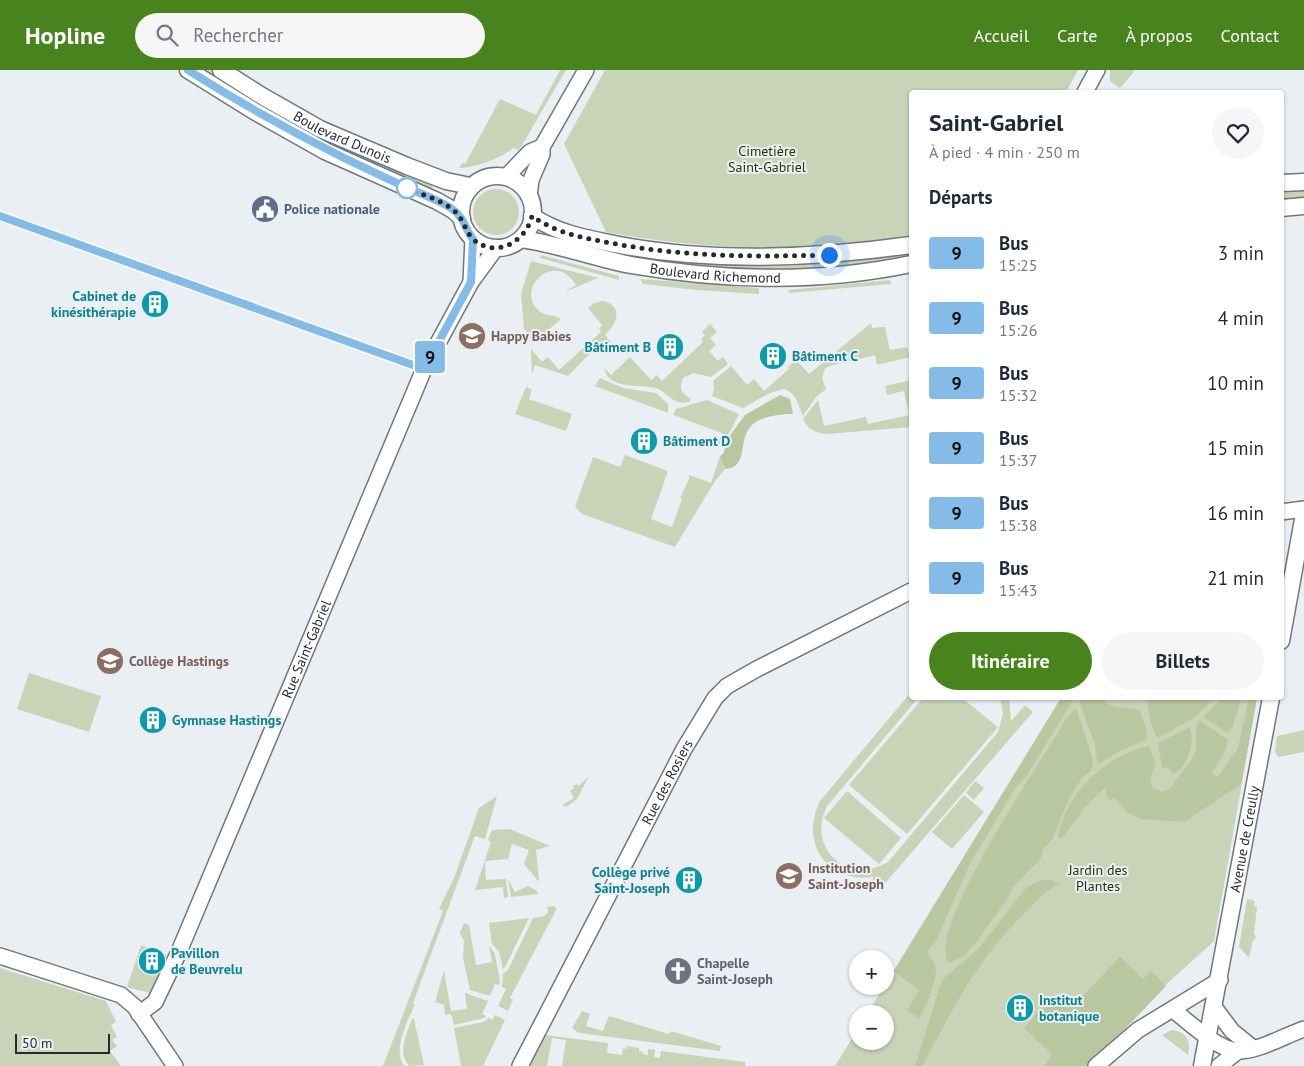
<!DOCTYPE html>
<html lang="fr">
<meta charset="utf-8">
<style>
:root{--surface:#fff;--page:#f6f6f7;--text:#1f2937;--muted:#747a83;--accent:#49831d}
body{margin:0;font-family:"PT Sans",sans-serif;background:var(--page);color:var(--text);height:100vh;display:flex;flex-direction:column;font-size:19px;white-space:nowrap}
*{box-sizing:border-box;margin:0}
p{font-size:16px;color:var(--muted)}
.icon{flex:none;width:28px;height:28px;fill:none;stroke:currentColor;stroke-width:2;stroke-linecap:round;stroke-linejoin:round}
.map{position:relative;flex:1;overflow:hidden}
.details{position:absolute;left:909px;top:20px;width:375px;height:610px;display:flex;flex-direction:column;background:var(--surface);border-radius:5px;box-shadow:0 1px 4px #0004}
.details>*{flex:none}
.badge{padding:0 10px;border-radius:4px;font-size:18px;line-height:32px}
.controls{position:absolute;left:849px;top:880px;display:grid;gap:10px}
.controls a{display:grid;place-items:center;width:45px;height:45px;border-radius:50%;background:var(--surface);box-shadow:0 1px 4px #0004;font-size:25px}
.scale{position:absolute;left:15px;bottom:12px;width:95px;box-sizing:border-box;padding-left:5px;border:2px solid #27292b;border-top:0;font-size:14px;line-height:18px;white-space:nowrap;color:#27292b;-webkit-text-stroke:4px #eaeff4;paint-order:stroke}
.you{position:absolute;width:25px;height:25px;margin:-12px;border:4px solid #fff;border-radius:50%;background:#1a73e8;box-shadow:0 0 0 8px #1a73e833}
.map>.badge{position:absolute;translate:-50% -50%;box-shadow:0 0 0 2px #fff}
h2{padding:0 20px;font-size:19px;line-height:45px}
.round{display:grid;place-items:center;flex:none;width:52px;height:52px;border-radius:26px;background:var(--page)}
.overview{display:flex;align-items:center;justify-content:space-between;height:85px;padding:0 20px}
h1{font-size:24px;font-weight:700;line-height:38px}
.cta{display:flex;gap:10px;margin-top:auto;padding:10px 20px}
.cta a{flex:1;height:58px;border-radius:30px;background:var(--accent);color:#fff;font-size:20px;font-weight:700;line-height:58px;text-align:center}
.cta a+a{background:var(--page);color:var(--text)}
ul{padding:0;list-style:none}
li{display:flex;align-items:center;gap:15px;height:65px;padding:0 20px}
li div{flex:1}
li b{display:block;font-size:19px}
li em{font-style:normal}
li .badge{min-width:55px;font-weight:700;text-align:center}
header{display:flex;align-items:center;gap:30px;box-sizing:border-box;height:70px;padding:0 25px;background:var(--accent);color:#fff}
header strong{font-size:24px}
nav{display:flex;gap:28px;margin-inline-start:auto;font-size:18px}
.search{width:350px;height:45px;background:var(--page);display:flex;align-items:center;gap:12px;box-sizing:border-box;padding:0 18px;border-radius:28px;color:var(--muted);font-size:19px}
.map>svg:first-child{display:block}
</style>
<header>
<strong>Hopline</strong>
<div class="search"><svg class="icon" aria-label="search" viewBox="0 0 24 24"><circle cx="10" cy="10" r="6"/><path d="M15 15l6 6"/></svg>Rechercher</div>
<nav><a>Accueil</a><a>Carte</a><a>À propos</a><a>Contact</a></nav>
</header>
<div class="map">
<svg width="1304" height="996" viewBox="0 0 1304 996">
<rect width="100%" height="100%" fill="#eaeff4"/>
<g fill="#c9d3b8">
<polygon points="197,0 210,0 369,90 433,111 432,123 340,83"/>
<path d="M560 0H566L519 80 513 78C504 87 472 99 459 98L462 93 465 94 500 29 536 45Z"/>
<path d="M605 0H1078L1066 22H911V165C810 183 707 181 606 162L564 74Z"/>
<polygon points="1110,0 1133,0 1134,2 1120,18 1110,11"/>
<circle cx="496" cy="142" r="23"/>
<polygon points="1281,119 1304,119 1304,130 1281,132"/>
<polygon points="559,166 642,183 911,178 911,189 840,199 733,201 613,186"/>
<polygon points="541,185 619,206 619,210 540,188"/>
<path d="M531 191 598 208 567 221V220L576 215C556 180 514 218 539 241 546 247 555 244 561 249L534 272 524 259 521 224Z"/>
<polygon points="640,209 759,218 759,224 696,220 643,214"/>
<polygon points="890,210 891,214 789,223 788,220"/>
<path d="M603 231C624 236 617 254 605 265L611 272 594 279 568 306 535 295 532 304 531 279 542 292 548 287 559 300 601 262 599 259 602 255 588 238 594 233Z"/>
<path d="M871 253 872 258 885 257 890 280 907 277 910 287 877 295 875 285 829 296 825 299 822 308 826 319 816 327 803 346C799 337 797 323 784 319L770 323 743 338 712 326 714 319 713 311 731 296 747 315 754 309 764 321 789 299 788 297 796 290 809 304Z"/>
<path d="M710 254 717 262 710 268 716 275 709 281 718 291 723 287 728 294 711 307 694 303 684 307C678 317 681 324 691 329L689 332C672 336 669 322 655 318 639 314 608 320 604 298L611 305 630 287 651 310 657 305 662 311 703 272 701 269 705 265 702 262Z"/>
<polygon points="600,308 623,318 656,323 668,334 668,343 595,316"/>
<path d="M911 310V357L827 364C816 363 807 359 803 349L818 330 824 356 866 347 868 354 909 345 904 321 887 325 885 316Z"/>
<polygon points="526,317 532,320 529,329 572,344 566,361 515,344"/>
<polygon points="707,330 739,344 723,375 718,373 722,363 673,345 676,339"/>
<polygon points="625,385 668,401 651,449 672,457 682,429 680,428 689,409 689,405 711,413 720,386 725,399 715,411 675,477 582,444 575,437 593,387 620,397"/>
<polygon points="29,603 101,626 89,662 17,639"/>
<path d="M911 622V628H918L827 736C806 778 847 816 888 792L998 662 1003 644 1000 628H1009L1011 651 1025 635 1033 642 880 819 872 811 874 807C828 813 799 774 820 731Z"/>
<polygon points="923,628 962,628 998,657 907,764 849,715"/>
<polygon points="1061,628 1257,628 1214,871 1136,942 1082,996 835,996 857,960 858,971 885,971 885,944 867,944"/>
<polygon points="1304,660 1304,682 1278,687 1275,682 1277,666"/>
<polygon points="589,706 577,729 566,737 562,735 574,728 570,721 574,718 573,716 577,714 579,716"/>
<polygon points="975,711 984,718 974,730 966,723"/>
<polygon points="847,721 901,768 879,794 824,748"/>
<polygon points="964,725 984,742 952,779 932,762"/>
<path d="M497 726 485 769 475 766 413 933 415 934C408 951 392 979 404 996H383L443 841 439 839 454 808 479 738Z"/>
<polygon points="510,759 550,776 536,780 539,812 524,794 529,780 512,774 508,789 485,791 486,810 506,809 508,827 504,828 503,817 475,820 491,772 488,770 492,760"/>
<polygon points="508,809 515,822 528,816 537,821 538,824 511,827"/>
<polygon points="1247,829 1255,831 1254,836 1257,837 1254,863 1256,868 1253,870 1249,888 1239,877"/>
<polygon points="553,836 557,838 510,928 513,930 508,941 498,936 506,919 502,917 503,904 508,900 533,848 544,846 548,842 547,837"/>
<polygon points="529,848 505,897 503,899 499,882 492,874 489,853"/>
<polygon points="464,853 469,855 476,895 492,892 489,876 495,884 500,911 499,915 495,914 490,926 470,920 463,888 464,871 460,863"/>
<polygon points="141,875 167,885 165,889 144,881 140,893 161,901 150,923 127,917"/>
<polygon points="0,898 106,931 116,952 111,955 117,967 112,970 117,976 110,981 121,996 0,996"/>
<polygon points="444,901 451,941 467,939 465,923 488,931 482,944 486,946 484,948 454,955 451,944 445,945 444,935 435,932"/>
<polygon points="582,941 590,944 586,956 603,961 609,946 669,964 671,961 721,976 720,981 579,963 572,958"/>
<polygon points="495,945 505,950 483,996 461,996 454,958 483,952 489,948 492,950"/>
<path d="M412 949H414L424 995 409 996C397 982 407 963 412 949Z"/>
<path d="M1172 960C1187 962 1191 972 1188 985L1162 965Z"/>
<polygon points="545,965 608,973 607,983 622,985 623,978 626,979 627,976 639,978 639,981 643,982 643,984 648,985 648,979 655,980 654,987 660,988 661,981 745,992 745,996 562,996 566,970 552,968 547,996 529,996"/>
</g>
<g fill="#b9c7a0">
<path d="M780 325 790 329 793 344C778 344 754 347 747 362 740 376 746 398 725 399L720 386 723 384 731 364 745 345Z"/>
<path d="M1061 628H1074L1026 707 1016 717 970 794 936 871 927 882C929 886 932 889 934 892 941 903 926 938 919 948L907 941 919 920 894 901Z"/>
<polygon points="1081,628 1102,628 1108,634 1116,637 1139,639 1146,658 1147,669 1116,683 1099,694 1097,691 1095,675 1079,631"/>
<polygon points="1147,628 1215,628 1195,647 1160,667 1156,666 1149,646"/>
<polygon points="1222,628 1242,628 1232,658 1227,663 1203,647"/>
<path d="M1249 628H1257L1241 714 1184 752 1140 749 1127 742 1114 728 1111 731 1107 726 1105 718 1086 736 1062 768H1058C1065 723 1106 685 1149 676L1156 695 1151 707V716L1162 722 1171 718C1177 705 1190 697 1195 682 1198 672 1193 659 1199 650L1228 670 1225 681 1212 704 1218 707 1238 678Z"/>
<path d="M1076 638 1090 680 1093 692 1091 701 1082 708 1070 727 1052 770 1043 779 1041 788 1013 817 1008 828 977 871 963 887 949 893C923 863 1046 684 1066 649Z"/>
<path d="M1190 657C1195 673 1188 696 1174 704L1168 698 1162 697 1158 673Z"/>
<path d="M1047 809 1060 814C1046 819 1039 829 1028 840 980 885 956 933 925 991L921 996H915L942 910 979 878 1025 819 1034 813Z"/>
<polygon points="1120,887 1143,909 1151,901 1166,916 1090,996 1045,996 1052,984 1024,958 1036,944 1059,927 1071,938"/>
</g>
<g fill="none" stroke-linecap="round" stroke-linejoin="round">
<defs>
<g id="tertiary">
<polyline points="1085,22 1097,0"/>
<polyline points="506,107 530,82 542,77"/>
<polyline points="529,126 531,110 542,84 542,77 586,0"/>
<polyline points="471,212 473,169"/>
<polyline points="1281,442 1304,439"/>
<polyline points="0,886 121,925 135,937 175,996"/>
<polyline points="1214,937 1232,961 1253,978"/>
<path d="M1173 940C1189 952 1218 980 1238 981 1259 981 1284 966 1304 959"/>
<path id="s1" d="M139 944 155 932 178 884 424 299 471 212 496 178"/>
<path id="s2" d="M520 996 684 679 715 628 727 616 755 600 911 521"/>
<polyline points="1096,996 1138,960 1220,910"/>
<polyline points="1219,996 1238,981"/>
</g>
<g id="secondary">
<polyline points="188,0 254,41 325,81 437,131 453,140 462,148"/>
<path id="s3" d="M221 0 262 26 320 59 407 96 446 111 470 116"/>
<circle cx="497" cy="142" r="36"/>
<polyline points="1281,113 1304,112"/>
<polyline points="1281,138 1304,136"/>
<path d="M532 146C557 163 584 168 614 174 712 193 812 189 911 175"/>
<path id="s4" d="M521 169C558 174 594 188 631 195 723 211 820 213 911 194"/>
<polyline points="1281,571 1304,444"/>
<path id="s5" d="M1202 996 1271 628"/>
</g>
</defs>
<use href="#tertiary" stroke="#72777b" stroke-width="18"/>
<use href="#secondary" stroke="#72777b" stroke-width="19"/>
<use href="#tertiary" stroke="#fff" stroke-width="15"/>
<use href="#secondary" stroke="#fff" stroke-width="16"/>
</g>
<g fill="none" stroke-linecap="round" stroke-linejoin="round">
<defs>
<path id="line" d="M0 146 424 299 471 212 473 169C467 162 466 155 461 148 455 139 446 135 438 131 348 93 270 52 188 0"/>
</defs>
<use href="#line" stroke="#fff" stroke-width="11"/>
<use href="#line" stroke="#85bce7" stroke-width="8"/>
<path stroke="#27292b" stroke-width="5" stroke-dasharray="0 9" d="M407 118C422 125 439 129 452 139 464 147 464 161 474 170 497 189 526 171 532 146 556 163 583 168 611 173 683 187 755 187 829 185"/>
</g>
<defs>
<symbol id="civic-disc" viewBox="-11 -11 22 22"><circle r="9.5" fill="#5c6f8a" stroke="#eaeff4"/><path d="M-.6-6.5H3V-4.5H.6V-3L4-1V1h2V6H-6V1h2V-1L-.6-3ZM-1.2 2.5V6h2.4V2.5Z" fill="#fff"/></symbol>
<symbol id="building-disc" viewBox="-11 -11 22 22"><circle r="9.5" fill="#0f9aa8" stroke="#eaeff4"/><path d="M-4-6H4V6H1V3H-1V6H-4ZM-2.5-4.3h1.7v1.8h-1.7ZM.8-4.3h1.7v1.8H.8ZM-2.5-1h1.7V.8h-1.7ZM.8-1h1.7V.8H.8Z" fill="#fff"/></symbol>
<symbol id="school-disc" viewBox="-11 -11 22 22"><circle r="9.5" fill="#8d6e63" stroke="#eaeff4"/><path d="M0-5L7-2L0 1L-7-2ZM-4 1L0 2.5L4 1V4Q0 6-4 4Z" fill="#fff"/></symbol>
<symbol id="church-disc" viewBox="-11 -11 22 22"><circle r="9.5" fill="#6b7280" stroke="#eaeff4"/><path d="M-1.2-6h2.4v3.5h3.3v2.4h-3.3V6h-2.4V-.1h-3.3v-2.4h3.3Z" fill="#fff"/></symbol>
</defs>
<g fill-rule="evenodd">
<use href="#civic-disc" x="249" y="123" width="32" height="32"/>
<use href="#building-disc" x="139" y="218" width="32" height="32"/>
<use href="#school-disc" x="456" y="250" width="32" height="32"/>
<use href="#building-disc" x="654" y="261" width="32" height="32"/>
<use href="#building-disc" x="757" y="270" width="32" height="32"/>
<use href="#building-disc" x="628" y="355" width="32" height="32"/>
<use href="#school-disc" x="94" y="575" width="32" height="32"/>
<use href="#building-disc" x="137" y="634" width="32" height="32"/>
<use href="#school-disc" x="773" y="790" width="32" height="32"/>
<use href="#building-disc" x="673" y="794" width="32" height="32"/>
<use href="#building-disc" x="136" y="875" width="32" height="32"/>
<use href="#church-disc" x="662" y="885" width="32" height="32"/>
<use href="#building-disc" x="1004" y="922" width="32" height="32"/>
</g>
<circle fill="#fff" stroke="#85bce7" stroke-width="2.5" cx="407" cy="118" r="10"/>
<g text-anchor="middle" stroke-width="4" stroke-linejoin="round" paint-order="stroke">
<g font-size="14" fill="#27292b" stroke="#eaeff4">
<text dy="5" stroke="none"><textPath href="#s3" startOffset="139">Boulevard Dunois</textPath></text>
<text dy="5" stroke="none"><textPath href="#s4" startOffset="198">Boulevard Richemond</textPath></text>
<text dy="5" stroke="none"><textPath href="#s1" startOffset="404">Rue Saint-Gabriel</textPath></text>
<text dy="5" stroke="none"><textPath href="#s2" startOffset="320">Rue des Rosiers</textPath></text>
<text dy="5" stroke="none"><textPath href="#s5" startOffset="231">Avenue de Creully</textPath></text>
</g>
<g font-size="14" fill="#283405" stroke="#eaeff4">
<text x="767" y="86">Cimetière<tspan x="767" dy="16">Saint-Gabriel</tspan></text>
<text x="1098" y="805">Jardin des<tspan x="1098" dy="16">Plantes</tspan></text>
</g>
<g font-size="14" font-weight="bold" fill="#4e5e75" stroke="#eaeff4" text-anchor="start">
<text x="284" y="144">Police nationale</text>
</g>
<g font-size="14" font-weight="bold" fill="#0d838f" stroke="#eaeff4" text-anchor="start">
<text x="136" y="231" text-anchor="end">Cabinet de<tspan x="136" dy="16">kinésithérapie</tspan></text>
<text x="651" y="282" text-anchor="end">Bâtiment B</text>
<text x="792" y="291">Bâtiment C</text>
<text x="663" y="376">Bâtiment D</text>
<text x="172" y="655">Gymnase Hastings</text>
<text x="670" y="807" text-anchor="end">Collège privé<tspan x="670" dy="16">Saint-Joseph</tspan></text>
<text x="171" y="888">Pavillon<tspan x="171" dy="16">de Beuvrelu</tspan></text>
<text x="1039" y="935">Institut<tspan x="1039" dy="16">botanique</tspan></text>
</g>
<g font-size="14" font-weight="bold" fill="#785e54" stroke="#eaeff4" text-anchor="start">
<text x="491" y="271">Happy Babies</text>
<text x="129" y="596">Collège Hastings</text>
<text x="808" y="803">Institution<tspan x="808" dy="16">Saint-Joseph</tspan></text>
</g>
<g font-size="14" font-weight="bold" fill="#5b616d" stroke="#eaeff4" text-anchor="start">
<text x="697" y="898">Chapelle<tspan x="697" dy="16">Saint-Joseph</tspan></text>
</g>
</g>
</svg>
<div class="controls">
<a>+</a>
<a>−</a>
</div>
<div class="scale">50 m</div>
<div class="you" style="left:829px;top:185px"></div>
<b class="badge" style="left:430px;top:287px;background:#85bce7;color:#111">9</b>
<section class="details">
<div class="overview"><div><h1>Saint-Gabriel</h1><p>À pied · 4 min · 250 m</p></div><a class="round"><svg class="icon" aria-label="heart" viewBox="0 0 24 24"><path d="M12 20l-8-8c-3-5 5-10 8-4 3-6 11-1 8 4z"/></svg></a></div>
<h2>Départs</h2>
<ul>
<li><span class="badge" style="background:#85bce7;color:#111">9</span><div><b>Bus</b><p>15:25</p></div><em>3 min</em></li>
<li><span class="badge" style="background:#85bce7;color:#111">9</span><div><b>Bus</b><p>15:26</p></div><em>4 min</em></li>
<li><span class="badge" style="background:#85bce7;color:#111">9</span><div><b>Bus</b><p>15:32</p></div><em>10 min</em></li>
<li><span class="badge" style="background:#85bce7;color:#111">9</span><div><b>Bus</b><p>15:37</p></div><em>15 min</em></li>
<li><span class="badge" style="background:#85bce7;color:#111">9</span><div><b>Bus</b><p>15:38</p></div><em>16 min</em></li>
<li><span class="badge" style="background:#85bce7;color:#111">9</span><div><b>Bus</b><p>15:43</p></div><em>21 min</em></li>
</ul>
<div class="cta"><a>Itinéraire</a><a>Billets</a></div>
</section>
</div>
